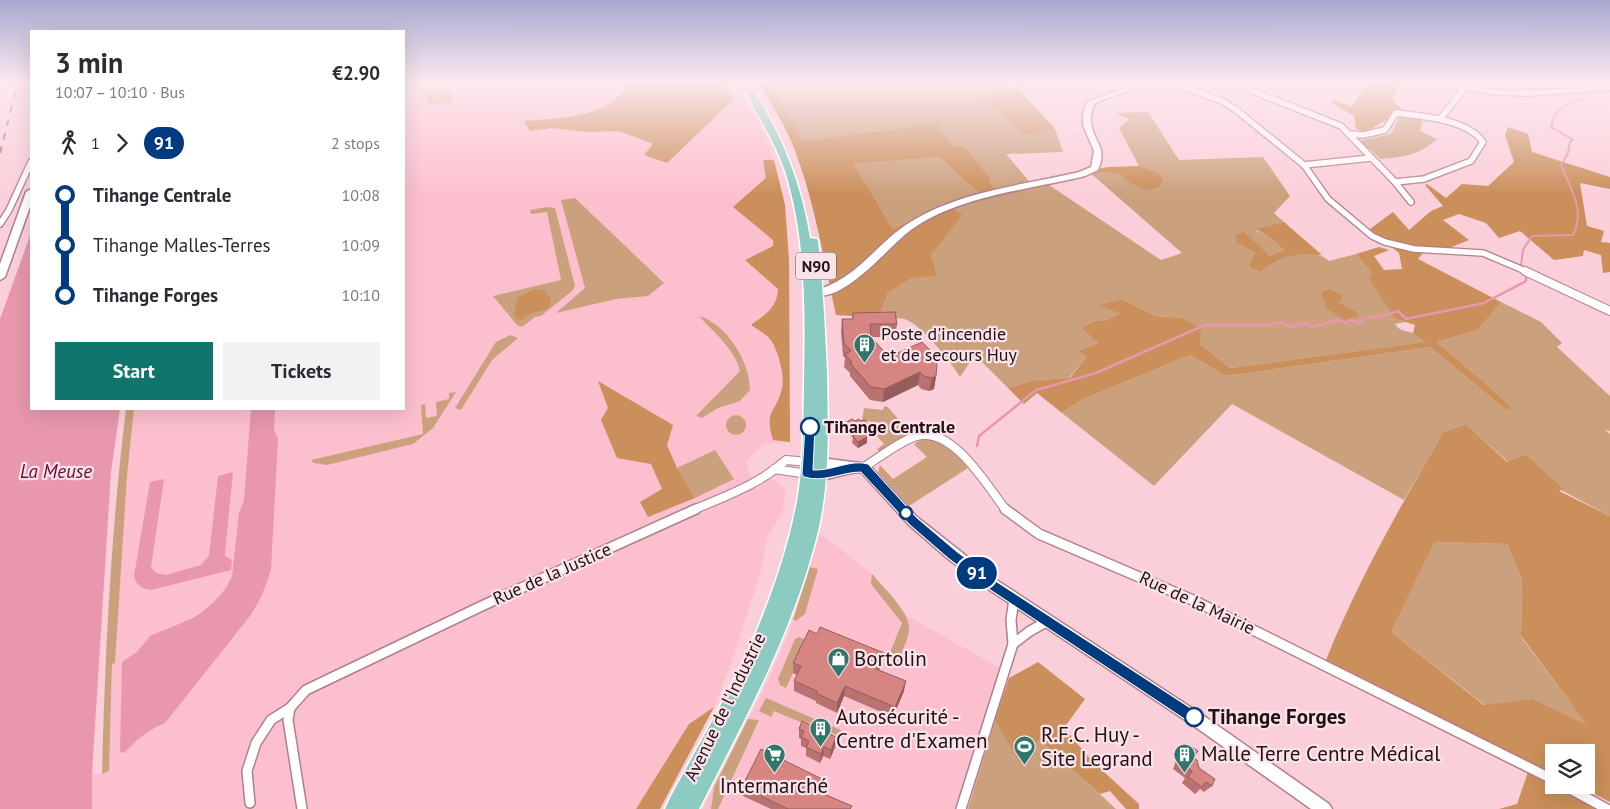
<!DOCTYPE html>
<meta charset="utf-8">
<style>
:root{--surface:#fff;--page:#f2f2f3;--text:#2b2b33;--muted:#7c7c81;--accent:#0f766e}
body{margin:0;font-family:"PT Sans",sans-serif;background:var(--page);color:var(--text);height:100vh;display:flex;flex-direction:column;font-size:19px;white-space:nowrap}
*{box-sizing:border-box;margin:0}
p{font-size:16px;color:var(--muted)}
.icon{flex:none;width:28px;height:28px;fill:none;stroke:currentColor;stroke-width:2;stroke-linecap:round;stroke-linejoin:round}
.map{position:relative;flex:1;overflow:hidden}
.drawer{position:absolute;left:30px;top:30px;width:375px;height:380px;display:flex;flex-direction:column;background:var(--surface);border-radius:0px;box-shadow:0 5px 20px #0002}
.drawer>*{flex:none}
.badge{padding:0 10px;border-radius:16px;font-size:18px;line-height:32px}
.buttons{position:absolute;left:1545px;top:744px;display:grid;gap:10px}
.buttons a{display:grid;place-items:center;width:50px;height:50px;border-radius:0px;background:var(--surface);box-shadow:0 5px 20px #0002;font-size:25px}
.map>.badge{position:absolute;translate:-50% -50%;box-shadow:0 0 0 2px #fff}
.legs{display:flex;align-items:center;gap:8px;height:55px;padding:0 25px;font-size:16px}
.legs p{margin-inline-start:auto}
.overview{display:flex;align-items:center;justify-content:space-between;height:85px;padding:0 25px}
h1{font-size:28px;font-weight:600;line-height:38px}
.button{display:flex;gap:10px;margin-top:auto;padding:10px 25px}
.button a{flex:1;height:58px;border-radius:0px;background:var(--accent);color:#fff;font-size:20px;font-weight:600;line-height:58px;text-align:center}
.button a+a{background:var(--page);color:var(--text)}
ul{padding:0 25px;list-style:none}
li{display:flex;align-items:center;gap:18px;height:50px;font-size:19px}
li i{display:grid;place-items:center;width:8px;height:100%;margin:0 6px;background:currentColor}
li i::after{content:'';width:12px;height:12px;margin:-6px;border:4px solid;border-radius:50%;background:var(--surface)}
li p{margin-inline-start:auto}
li:first-child i{background:linear-gradient(#0000 50%,currentColor 0)}
li:last-child i{background:linear-gradient(currentColor 50%,#0000 0)}
.map>svg:first-child{display:block}
</style>
<div class="map">
<svg width="1610" height="809" viewBox="0 0 1610 809">
<rect width="100%" height="100%" fill="#fbcfda"/>
<g fill="#fcbfce">
<polygon points="404,82 734,82 745,97 760,126 774,160 785,205 789,260 790,442 764,444 746,461 750,476 775,480 785,489 783,513 767,537 762,567 731,664 714,707 689,724 636,809 92,809 92,774 102,774 109,771 112,664 115,663 127,476 134,409 404,409"/>
<polygon points="820,533 872,574 907,616 1000,668 955,809 703,809 766,685 788,636"/>
</g>
<g fill="#cba17d">
<path d="M769 82H1002L1011 88 1015 86 1010 82H1033L984 101 1027 136 1055 129 1063 152 1006 154 1033 186 1046 183 1161 260 1182 253 1088 171 1119 174 1129 182 1157 172 1139 166 1119 128 1129 119 1115 113 1148 112 1179 160 1263 157 1290 196 1274 213 1284 222 1255 230 1268 236 1284 250 1270 256 1244 233 1237 243 1255 253 1261 272C1265 269 1269 264 1273 261 1289 252 1316 249 1329 261L1356 254 1372 273 1396 319 1405 322 1395 324C1400 332 1405 330 1413 333 1418 334 1423 339 1427 342L1230 368 1200 344 1183 318 1155 316 1122 299 1099 305 1122 314 1104 321H1095L1081 328 1098 343 1078 351 1086 357 1069 378 1035 380 1008 388 975 355 960 377C951 362 923 327 907 320 899 317 888 318 879 318L888 293 912 278 931 255 944 203 893 229 854 164 939 157 983 197 996 190 989 181 991 179 965 147 801 141 794 124Z"/>
<polygon points="438,89 451,92 453,99 449,103 428,106 426,94 422,92"/>
<path d="M1400 116 1423 119 1420 131 1437 139C1420 155 1403 157 1381 159L1360 141 1391 134Z"/>
<polygon points="575,198 664,283 648,296 616,299 556,313 585,288 561,200"/>
<polygon points="547,207 555,208 575,286 572,291 541,316 535,317 522,327 517,325 493,296 561,280 547,212 531,214 530,210"/>
<polygon points="1501,302 1541,322 1562,343 1557,347 1610,396 1610,431 1605,430 1610,434 1610,516 1508,462 1466,424 1443,432 1404,500 1232,404 1154,486 1062,413 1081,400 1190,355 1226,376 1430,347 1506,410 1487,385 1437,342 1478,330"/>
<path d="M699 316C727 324 750 362 750 390L740 401 718 408 702 418 696 416 740 371C735 349 714 333 699 316Z"/>
<polygon points="510,335 518,338 492,360 461,410 455,408 496,342"/>
<polygon points="456,392 433,428 413,444 327,465 314,463 311,460 423,434 421,405 425,404 426,418 437,416 436,402 449,399 449,393"/>
<polygon points="884,406 888,407 904,426 907,435 906,438 879,452 877,449 884,444 872,431 872,422 862,420 864,408 883,410"/>
<path d="M126 409H134L127 476 115 663 112 664 109 771 102 774C105 652 111 530 126 409Z"/>
<circle cx="736" cy="425" r="10"/>
<path d="M926 437C945 443 955 453 968 468L909 506 878 472 880 465 893 479 927 457 914 444Z"/>
<polygon points="715,450 734,479 695,498 677,468"/>
<polygon points="1435,542 1507,544 1522,580 1521,637 1588,726 1533,699 1485,705 1391,632"/>
<polygon points="810,567 818,569 805,614 796,621 793,620"/>
<path d="M872 574C883 587 912 614 909 631 907 643 900 653 899 665L887 660 902 623 871 584Z"/>
<polygon points="799,637 808,641 786,688 780,685 778,679 795,639"/>
<polygon points="766,698 843,731 841,737 804,721 803,723 774,711 771,717 759,711"/>
<polygon points="748,719 759,720 718,809 711,809 714,787"/>
<polygon points="995,720 1039,738 1116,809 968,809"/>
</g>
<g fill="#ca8f5a" fill-rule="evenodd">
<path d="M624 82H722L734 99 667 163 644 155 653 144 619 131 587 132 552 128 530 131 524 121C557 118 603 119 624 90Z"/>
<path d="M757 82H769L794 124 802 141 937 124 953 146 965 147 991 179 989 181 996 190 983 197 939 157 854 164 893 229 945 203 962 215 931 255 937 276 912 278 888 293 879 318 836 315C823 257 814 196 791 141 782 120 770 101 757 82Z"/>
<polygon points="1399,82 1393,101 1403,110 1366,132 1356,129 1354,116 1331,103 1334,100 1352,107 1367,83"/>
<polygon points="1018,88 1055,129 1027,136 983,100"/>
<polygon points="1508,127 1528,134 1532,152 1610,177 1610,189 1580,183 1587,226 1604,231 1601,242 1610,243 1610,272 1603,273 1601,255 1584,250 1583,256 1554,260 1520,231 1499,238 1486,223 1459,214 1443,220 1469,240 1449,248 1428,247 1418,259 1501,302 1478,330 1437,342 1487,385 1511,408 1506,410 1430,347 1226,376 1190,355 1081,400 1062,413 1037,393 1024,404 1008,388 1035,380 1070,378 1086,357 1078,351 1098,343 1081,328 1095,321 1104,321 1121,314 1098,305 1122,299 1155,316 1183,318 1201,329 1200,344 1230,368 1426,342 1413,333 1415,325 1396,319 1370,280 1372,273 1356,254 1379,247 1389,250 1374,256 1384,270 1402,269 1399,253 1370,229 1393,212 1409,230 1431,211 1443,206 1425,185 1427,184 1446,198 1462,184 1488,186 1514,162 1505,135"/>
<path d="M763 160H774L785 205 789 260 790 442 773 440C764 409 776 414 782 388 785 376 778 349 770 339 766 334 757 329 751 325 766 314 777 308 778 289L745 260 773 246V240L733 207 766 178Z"/>
<polygon points="1139,166 1157,172 1163,180 1159,187 1145,190 1129,182 1119,174 1088,171 1108,167"/>
<path d="M1284 222 1322 255C1296 253 1281 254 1261 272L1249 267 1255 253 1237 243 1236 235 1244 232 1270 256 1284 250 1268 236 1255 229Z"/>
<path d="M535 289 543 290 551 299V305C543 314 531 309 522 320L517 319 514 313 518 297Z"/>
<polygon points="1330,289 1343,296 1339,303 1355,311 1359,316 1345,320 1327,309 1321,293"/>
<polygon points="598,381 673,425 667,445 677,468 695,498 648,517 640,502 662,489 651,464 617,458 601,420 608,408"/>
<path d="M1466 424 1507 462 1526 455 1563 489 1559 491 1610 516V802L1576 785H1586V752H1554V774L1326 660C1358 580 1401 506 1443 432ZM1435 542 1507 544 1522 580 1521 636 1587 725 1533 699 1484 705 1391 632Z"/>
<polygon points="1038,662 1085,699 1064,728 1093,762 1139,804 1139,809 1126,809 1110,791 1100,794 1039,739 1020,763 995,720 1009,678"/>
<polygon points="714,707 660,809 636,809 689,724"/>
<polygon points="1528,772 1596,809 1499,809 1517,804"/>
</g>
<g fill="#e897ad">
<polygon points="31,233 31,409 120,409 111,472 92,774 92,809 0,809 0,319"/>
<path d="M251 409H275L274 430 278 439 271 569C266 587 260 601 250 616L165 723C148 730 137 739 124 753L120 752 122 662 137 652 150 636 191 619 201 613 214 602 226 588 232 576 239 513 244 500Z"/>
<path d="M233 472 225 553V556L232 560 231 570 151 590C142 589 136 585 134 576L150 482 164 479 151 567 156 573 166 575 201 565 209 556 218 476Z"/>
</g>
<g fill="none" stroke-linecap="round" stroke-linejoin="round">
<path stroke="#e897ad" stroke-width="2" d="M1521 265 1523 250 1532 236 1573 235C1586 210 1570 188 1561 165L1568 153 1570 142 1573 140 1551 127C1554 109 1566 104 1582 99"/>
<polyline stroke="#e897ad" stroke-width="2.5" points="977,446 979,436 1036,390 1096,373 1205,325 1268,325 1283,322 1289,327 1305,323 1312,327 1337,320 1347,323 1350,320 1360,323 1364,318 1383,316 1398,311 1406,319 1484,303 1526,281 1526,276"/>
<defs>
<g id="street-far2">
<polyline points="1170,82 1222,101 1235,109 1304,165 1328,199 1372,236 1385,242 1414,249 1483,253 1528,272"/>
<path d="M1253 82 1250 90 1341 126 1395 182 1424 179 1471 161 1483 142C1467 119 1422 116 1396 113L1385 130 1363 135 1350 134"/>
<polyline points="1600,82 1610,85"/>
<polyline points="1475,89 1483,82"/>
<polyline points="1441,118 1465,88"/>
<polyline points="1304,165 1371,158"/>
<polyline points="1395,182 1411,202"/>
<polyline points="0,224 9,210 31,162"/>
</g>
<g id="street-far1">
<polyline points="1525,271 1610,311"/>
<path d="M864 467C877 459 903 439 917 436 953 426 987 486 1006 510"/>
<polyline points="774,469 808,474"/>
<path d="M693 510C726 496 760 484 786 460L809 462"/>
</g>
<g id="street">
<polyline points="1005,509 1039,534 1195,601 1554,780"/>
<polyline points="1013,644 1030,631 1048,621"/>
<polyline points="290,708 288,720 302,809"/>
<polyline points="1563,785 1607,809"/>
<polyline points="250,803 247,771 256,743 271,720 290,708 306,690 486,604 696,509"/>
<polyline points="961,809 1013,644 1011,620 1014,599"/>
</g>
<g id="secondary">
<path d="M1141 82H1152L1095 103C1092 110 1090 116 1091 123 1094 143 1108 147 1098 170L1085 176C1029 190 954 196 907 233 887 249 843 303 814 295L813 293 814 291C861 277 874 244 912 221 961 191 1024 185 1079 172L1091 167 1094 151 1083 125V114L1087 102Z"/>
<path d="M1429 82C1452 80 1475 89 1498 90 1535 92 1573 88 1610 86V90L1525 96 1492 94 1433 84Z"/>
<polygon points="31,189 31,204 5,277 0,280 0,264 26,192"/>
<path d="M813 457 868 464 917 517 998 581 1204 716 1329 804 1332 809H1311L1194 726 988 589 947 558 909 525 861 472C842 472 827 484 808 477L806 474 808 471 831 469 809 465 807 462 809 459Z"/>
</g>
<path id="primary" d="M740 82H748C780 130 801 181 810 238L817 239 818 241C823 285 825 329 827 373 828 426 830 480 818 531 794 630 745 719 699 809H665C673 790 685 772 694 754 716 714 739 673 757 630 774 589 789 545 797 501 804 463 803 424 804 386 805 314 807 240 785 171 774 139 755 111 740 82Z"/>
</defs>
<use href="#street-far2" stroke="#b07f8c" stroke-width="8"/>
<use href="#street-far1" stroke="#b07f8c" stroke-width="10"/>
<use href="#street" stroke="#b07f8c" stroke-width="12"/>
<use href="#secondary" stroke="#b07f8c" stroke-width="3"/>
<use href="#primary" stroke="#fff" stroke-width="3"/>
<use href="#street-far2" stroke="#fff" stroke-width="5.5"/>
<use href="#street-far1" stroke="#fff" stroke-width="8"/>
<use href="#street" stroke="#fff" stroke-width="9"/>
<use href="#secondary" fill="#fff" fill-rule="evenodd"/>
<use href="#primary" fill="#8bcbc1" fill-rule="evenodd"/>
<polyline stroke="#94747d" stroke-width="2" stroke-dasharray="7 7" stroke-linecap="butt" points="0,153 18,82"/>
</g>
<g fill="#b87270">
<polygon points="853,313 897,324 895,337 871,337 889,357 932,358 936,376 934,389 929,391 921,389 918,385 883,402 870,400 850,376 850,373 844,367 845,358 843,356 841,332 842,319 852,319"/>
<polygon points="855,421 861,421 869,425 869,431 864,434 867,437 867,443 858,448 852,443 853,438 845,429 845,423"/>
<polygon points="793,663 882,664 879,670 904,691 893,717 844,696 837,713 816,703 816,701 794,691 794,681 797,675 793,673"/>
<polygon points="799,729 836,737 835,747 830,759 823,756 820,763 806,756 806,748 801,746 801,739 799,738"/>
<polygon points="1189,745 1193,758 1212,786 1204,792 1200,789 1195,794 1182,783 1185,778 1173,769 1177,758"/>
<polygon points="824,780 824,788 822,793 851,809 771,809 743,796 742,787"/>
</g>
<g fill="#965d5b">
<polygon points="920,372 918,385 883,402 884,389"/>
<polygon points="936,376 934,389 929,391 932,378"/>
<polygon points="869,425 869,431 860,436 861,429"/>
<polygon points="867,437 867,443 858,448 858,442"/>
<polygon points="884,653 882,664 875,679 876,669"/>
<polygon points="906,681 904,691 893,717 895,707"/>
<polygon points="845,686 844,696 837,713 837,703"/>
<polygon points="836,737 835,747 830,759 831,750"/>
<polygon points="824,747 823,756 820,763 821,754"/>
<polygon points="824,780 824,788 819,800 819,792"/>
</g>
<g fill="#d68582" stroke="#965d5b">
<polygon points="895,312 897,324 870,324 871,337 889,357 922,342 933,353 930,355 937,364 936,376 932,378 923,376 920,372 884,389 871,387 850,363 852,362 845,354 851,351 844,343 842,319 853,319 853,313"/>
<polygon points="852,419 855,421 859,419 861,421 865,420 869,425 861,429 867,437 858,442 853,436 856,435 845,423"/>
<polygon points="820,627 884,653 876,669 906,681 895,707 845,686 837,703 816,693 817,691 794,681 801,666 793,663 809,630 817,634"/>
<polygon points="802,721 836,737 831,750 824,747 821,754 806,747 809,741 801,737 804,731 799,729"/>
<polygon points="1189,745 1198,751 1193,758 1197,760 1199,768 1215,779 1212,786 1206,782 1202,787 1188,777 1192,771 1179,762 1184,751 1186,752"/>
<polygon points="761,749 824,780 819,792 852,806 850,809 788,809 742,787"/>
</g>
<linearGradient id="sky" x2="0" y2="1"><stop stop-color="#a8a8d0"/><stop offset="0.42" stop-color="#fde9ee"/><stop offset="1" stop-color="#fde9ee" stop-opacity="0"/></linearGradient>
<rect width="1610" height="195" fill="url(#sky)"/>
<path fill="#003b80" stroke="#fff" d="M810 423 815 427 813 470C833 471 850 459 868 464L917 518 956 551 997 582 1198 713 1200 717 1198 722 1194 723 1189 722 989 589 948 558 910 525 861 472C842 472 824 483 804 477L802 474 805 427Z"/>
<defs>
<symbol id="building-pin" viewBox="-11 -11 22 30"><path d="M0 17L-7.5 6A9.5 9.5 0 1 1 7.5 6Z" fill="#30766b" stroke="#f9e3e8"/><path d="M-4-6H4V6H1V3H-1V6H-4ZM-2.5-4.3h1.7v1.8h-1.7ZM.8-4.3h1.7v1.8H.8ZM-2.5-1h1.7V.8h-1.7ZM.8-1h1.7V.8H.8Z" fill="#fff"/></symbol>
<symbol id="shop-pin" viewBox="-11 -11 22 30"><path d="M0 17L-7.5 6A9.5 9.5 0 1 1 7.5 6Z" fill="#30766b" stroke="#f9e3e8"/><path d="M-5-2.5h2.3a2.7 3.5 0 0 1 5.4 0H5L5.5 6h-11ZM-1.5-2.5h3a1.5 2.3 0 0 0-3 0Z" fill="#fff"/></symbol>
<symbol id="stadium-pin" viewBox="-11 -11 22 30"><path d="M0 17L-7.5 6A9.5 9.5 0 1 1 7.5 6Z" fill="#30766b" stroke="#f9e3e8"/><path d="M0-5a6.5 5 0 1 0 0 10a6.5 5 0 1 0 0-10ZM-3.5-1.8h7v3.6h-7Z" fill="#fff"/></symbol>
<symbol id="supermarket-pin" viewBox="-11 -11 22 30"><path d="M0 17L-7.5 6A9.5 9.5 0 1 1 7.5 6Z" fill="#30766b" stroke="#f9e3e8"/><path d="M-6-5.5h2.5l.6 2H6L4.5 2H-2.5L-4.4-4H-6ZM-1.5 3.2a1.3 1.3 0 1 0 .1 0ZM3 3.2a1.3 1.3 0 1 0 .1 0Z" fill="#fff"/></symbol>
</defs>
<g fill-rule="evenodd">
<use href="#building-pin" x="852" y="332" width="25" height="34"/>
<use href="#shop-pin" x="826" y="646" width="25" height="34"/>
<use href="#building-pin" x="808" y="716" width="25" height="34"/>
<use href="#stadium-pin" x="1012" y="734" width="25" height="34"/>
<use href="#supermarket-pin" x="762" y="742" width="25" height="34"/>
<use href="#building-pin" x="1172" y="742" width="25" height="34"/>
</g>
<g fill="#fff" stroke="#003b80" stroke-width="2.5">
<circle cx="810" cy="427" r="9"/>
<circle cx="906" cy="513" r="6"/>
<circle cx="1194" cy="717" r="9"/>
</g>
<g text-anchor="middle" stroke-width="4.5" stroke-linejoin="round" paint-order="stroke">
<rect fill="#f9e3e8" stroke="#634f55" stroke-width="1" x="796" y="252.5" width="40" height="27" rx="4"/>
<g font-size="16" font-weight="bold" fill="#231016">
<text x="816" y="272">N90</text>
</g>
<g font-size="18" fill="#231016" stroke="#f9e3e8" text-anchor="start">
<text x="881" y="340">Poste d'incendie<tspan x="881" dy="21">et de secours Huy</tspan></text>
</g>
<g font-size="18" font-weight="bold" fill="#231016" stroke="#f9e3e8" text-anchor="start">
<text x="824" y="433">Tihange Centrale</text>
</g>
<g font-size="18" fill="#231016" stroke="#f9e3e8">
<text transform="translate(552 574) rotate(-24)" y="6">Rue de la Justice</text>
<text transform="translate(1197 603) rotate(25)" y="6">Rue de la Mairie</text>
<text transform="translate(725 707) rotate(-64)" y="6">Avenue de l'Industrie</text>
</g>
<g font-size="19" font-style="italic" fill="#6a0a34" stroke="#f9e3e8">
<text x="56" y="478">La Meuse</text>
</g>
<g font-size="21" fill="#231016" stroke="#f9e3e8" text-anchor="start">
<text x="854" y="666">Bortolin</text>
<text x="836" y="724">Autosécurité -<tspan x="836" dy="24">Centre d'Examen</tspan></text>
<text x="1041" y="742">R.F.C. Huy -<tspan x="1041" dy="24">Site Legrand</tspan></text>
<text x="1201" y="761">Malle Terre Centre Médical</text>
<text x="774" y="793" text-anchor="middle">Intermarché</text>
</g>
<g font-size="21" font-weight="bold" fill="#231016" stroke="#f9e3e8" text-anchor="start">
<text x="1208" y="724">Tihange Forges</text>
</g>
</g>
</svg>
<div class="buttons">
<a><svg class="icon" aria-label="layers" viewBox="0 0 24 24"><path d="M12 4l9 5-9 5-9-5zM3 14l9 5 9-5"/></svg></a>
</div>
<b class="badge" style="left:977px;top:573px;background:#003b80;color:#fff">91</b>
<section class="drawer">
<div class="overview"><div><h1>3 min</h1><p>10:07 – 10:10 · Bus</p></div><b>€2.90</b></div>
<div class="legs"><svg class="icon" aria-label="walk" viewBox="0 0 24 24"><circle cx="13" cy="4" r="2"/><path d="M13 8l-2 6 4 7M11 14l-3 7M7 12l3-4h3l4 4"/></svg>1<svg class="icon" aria-label="forward" viewBox="0 0 24 24"><path d="M9 5l7 7-7 7"/></svg><b class="badge" style="background:#003b80;color:#fff">91</b><p>2 stops</p></div>
<ul>
<li><i style="color:#003b80"></i><b>Tihange Centrale</b><p>10:08</p></li>
<li><i style="color:#003b80"></i><span>Tihange Malles-Terres</span><p>10:09</p></li>
<li><i style="color:#003b80"></i><b>Tihange Forges</b><p>10:10</p></li>
</ul>
<div class="button"><a>Start</a><a>Tickets</a></div>
</section>
</div>
